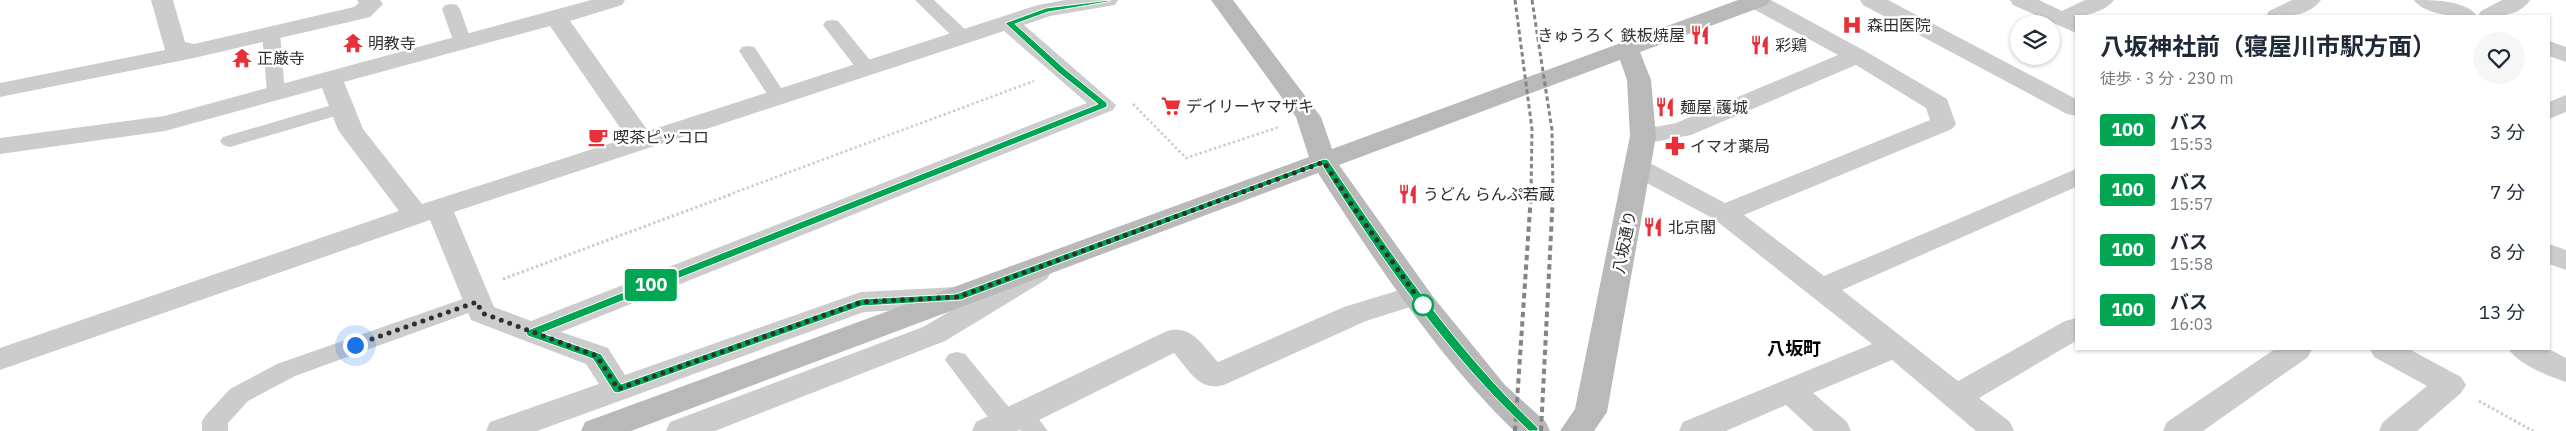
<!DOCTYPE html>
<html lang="ja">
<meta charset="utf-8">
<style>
:root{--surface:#fff;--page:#f6f6f7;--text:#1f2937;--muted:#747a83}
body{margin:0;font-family:"IBM Plex Sans","Noto Sans JP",sans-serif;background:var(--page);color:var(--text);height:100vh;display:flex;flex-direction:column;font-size:19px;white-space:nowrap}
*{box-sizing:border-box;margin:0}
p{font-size:16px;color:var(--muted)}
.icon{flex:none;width:28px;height:28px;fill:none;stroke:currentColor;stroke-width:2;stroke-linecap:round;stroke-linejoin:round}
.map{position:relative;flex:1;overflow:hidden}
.side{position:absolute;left:2075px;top:15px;width:475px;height:335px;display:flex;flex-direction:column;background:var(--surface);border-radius:0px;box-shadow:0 1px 4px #0004}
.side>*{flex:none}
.badge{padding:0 10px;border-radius:4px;font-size:18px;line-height:32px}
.buttons{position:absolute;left:2010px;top:15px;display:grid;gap:10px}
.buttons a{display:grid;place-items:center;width:50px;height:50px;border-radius:50%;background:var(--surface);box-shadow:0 1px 4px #0004;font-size:25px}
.you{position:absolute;width:25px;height:25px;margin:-12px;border:4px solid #fff;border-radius:50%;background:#1a73e8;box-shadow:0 0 0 8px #1a73e833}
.map>.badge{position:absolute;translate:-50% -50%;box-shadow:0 0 0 2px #fff}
.round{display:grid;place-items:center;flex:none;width:52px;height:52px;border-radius:26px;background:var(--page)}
.headline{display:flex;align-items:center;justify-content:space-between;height:85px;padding:0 25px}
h1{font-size:24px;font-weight:700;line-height:38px}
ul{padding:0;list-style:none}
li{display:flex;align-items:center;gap:15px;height:60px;padding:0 25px}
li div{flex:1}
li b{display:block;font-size:19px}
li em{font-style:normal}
li .badge{min-width:55px;font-weight:700;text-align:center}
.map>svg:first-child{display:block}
</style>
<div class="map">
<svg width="2566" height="431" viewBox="0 0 2566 431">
<rect width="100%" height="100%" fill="#fff"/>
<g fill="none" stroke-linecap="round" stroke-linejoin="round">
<g stroke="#ccc" stroke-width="2.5" stroke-dasharray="2.5 2.5" stroke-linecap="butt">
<polyline points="1133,104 1186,158 1279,127"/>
<polyline points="728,195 1034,81"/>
</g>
<g stroke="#ccc" stroke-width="3" stroke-dasharray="2.5 2.5" stroke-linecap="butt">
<polyline points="503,279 732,194"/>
<polyline points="2479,401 2533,431"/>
</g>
<g fill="#ccc" fill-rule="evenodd">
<polygon points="915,0 934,0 970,34 973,38 970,42 958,42"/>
<polygon points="451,4 457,5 460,9 472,43 469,47 457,47 454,43 442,9 445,5"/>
<polygon points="832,20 838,21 874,65 876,69 874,73 860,73 826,29 823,25 826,21"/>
<polygon points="271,28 277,29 280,33 285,93 283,97 269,97 267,93 262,33 265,29"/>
<polygon points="748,46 754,47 757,51 787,97 785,101 771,101 769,97 739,51 742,47"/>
<polygon points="342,102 349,104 352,108 349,112 230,147 223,145 220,141 223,137"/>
<polygon points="477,294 485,297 488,302 485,307 295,376 248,401 228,423 228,431 202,431 202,421 206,415 230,389 277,364"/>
<polygon points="957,352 965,354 1012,411 1022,406 1031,409 1048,431 1021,431 1017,426 1007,431 997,429 945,360 949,354"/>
</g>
<g fill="#ccc" fill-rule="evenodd">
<polygon points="151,0 173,0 185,42 194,44 354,7 359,3 357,0 380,0 383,4 370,17 362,19 194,58 0,97 0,83 165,50"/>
<path d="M591 0H625L622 5 570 21 648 131 1038 5 1066 0H1118L1115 5 1050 16 1024 25 1116 105 1113 110 561 332 608 348 625 375 861 292 957 287 967 290 971 299 1027 265 1037 263 1047 265 1051 272 1047 279 945 341 715 431H666L670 422 923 327 957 307 864 312 537 431H486L490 422 599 384 586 364 471 320 430 220 0 370V348L399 211 338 130 322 88 165 131 0 154V138L164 116ZM550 26 627 138 422 204 363 129 344 82ZM1004 31 1087 103 531 321 494 307 454 212Z"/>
<polygon points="1746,0 1771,0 1865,51 1947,99 1956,124 1952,129 1744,215 1824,276 2076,169 2076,187 1842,290 1958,381 2065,321 2076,318 2076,341 1979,398 2010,422 2014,431 1976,431 1892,360 1813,393 1847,422 1851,431 1814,431 1786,405 1726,431 1679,431 1683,422 1872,344 1714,219 1630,174 1626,168 1630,162 1639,160 1648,162 1725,203 1930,120 1926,108 1856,65 1691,135 1643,144 1634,141 1630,136 1634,131 1676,123 1838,55 1748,6"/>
<polygon points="1860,0 1888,0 2076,99 2076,116 2067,114 1863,5"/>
<path d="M2010 0H2039L2062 11 2085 0H2114C2107 10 2088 16 2076 16V33L2013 5Z"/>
<path d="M2292 0H2321C2309 17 2284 17 2266 16L2269 11Z"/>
<path d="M2414 0C2432 0 2466 0 2477 16 2460 17 2425 16 2414 0Z"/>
<path d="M2502 0H2530C2519 17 2496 17 2478 16L2481 11Z"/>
<polygon points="2549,41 2566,47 2566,62 2549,56"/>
<polygon points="2566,95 2566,112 2549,119 2549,102"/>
<polygon points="2549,244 2566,250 2566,270 2549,264"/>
<path d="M1416 285 1426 288 1431 295 1426 302 1366 321 1224 385C1199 392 1189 370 1174 353L1017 431H972L976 422 1167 331C1192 324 1203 346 1218 362L1344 307Z"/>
<polygon points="2275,349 2312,349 2308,357 2203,431 2163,431 2167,422"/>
<polygon points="2370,349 2409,349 2461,377 2466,385 2461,393 2417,431 2379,431 2383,422 2427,386 2374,357"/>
<path d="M2509 349H2549L2566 358V382C2550 377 2516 363 2509 349Z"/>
</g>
<path fill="#b9b9b9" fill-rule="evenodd" d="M1211 0H1233L1321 117 1332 149 1738 0H1770L1767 5 1640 52 1651 80 1656 136 1607 412 1594 431H1560L1575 409 1630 136 1627 80 1620 60 1339 165 1434 298 1505 385 1546 422 1550 431H1514C1437 356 1376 263 1318 173L631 431H581L585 422 1309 157 1296 117Z"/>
<g stroke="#848484" stroke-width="3" stroke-dasharray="4.5 3" stroke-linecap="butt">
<polyline points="1515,0 1532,129 1531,195"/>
<polyline points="1532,0 1552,130 1553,195"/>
</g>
<g stroke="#848484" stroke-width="4" stroke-dasharray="5.5 4" stroke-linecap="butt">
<polyline points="1515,431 1531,194"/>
<polyline points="1541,431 1553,194"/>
</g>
</g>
<path fill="#00a651" stroke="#fff" d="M1107 2 1048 12 1015 24 1065 69 1107 103V107L542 333 601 354 621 384 861 299 956 294 1324 159 1328 160C1391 254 1455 349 1538 428V431H1529C1448 355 1382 261 1322 165L961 300 862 306 618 393 614 392 593 359 528 336 526 333 528 330 1098 104 1059 73 1005 23 1046 8 1110 0H1111Z"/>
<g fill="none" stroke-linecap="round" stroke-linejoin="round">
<polyline stroke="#2f2f2f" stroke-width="5" stroke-dasharray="0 9" points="355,345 477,302 482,313 597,356 618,389 861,302 958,297 1324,162 1354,208 1423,305"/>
</g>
<defs>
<symbol id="hospital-bare" viewBox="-9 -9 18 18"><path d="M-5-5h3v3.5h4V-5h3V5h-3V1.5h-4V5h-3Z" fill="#e7303a" stroke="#fff" stroke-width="2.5" paint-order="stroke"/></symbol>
<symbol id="restaurant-bare" viewBox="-9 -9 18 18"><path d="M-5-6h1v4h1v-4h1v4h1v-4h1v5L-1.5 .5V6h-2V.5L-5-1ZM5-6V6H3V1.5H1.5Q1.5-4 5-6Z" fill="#e7303a" stroke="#fff" stroke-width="2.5" paint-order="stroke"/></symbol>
<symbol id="temple-bare" viewBox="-9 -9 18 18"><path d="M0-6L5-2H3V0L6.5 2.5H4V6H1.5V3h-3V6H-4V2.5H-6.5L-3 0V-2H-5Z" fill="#e7303a" stroke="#fff" stroke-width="2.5" paint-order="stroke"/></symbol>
<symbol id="supermarket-bare" viewBox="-9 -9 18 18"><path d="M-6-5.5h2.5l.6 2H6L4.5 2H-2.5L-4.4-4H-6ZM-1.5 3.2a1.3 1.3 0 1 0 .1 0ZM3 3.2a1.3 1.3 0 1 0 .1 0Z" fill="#e7303a" stroke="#fff" stroke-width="2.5" paint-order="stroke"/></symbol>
<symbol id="cafe-bare" viewBox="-9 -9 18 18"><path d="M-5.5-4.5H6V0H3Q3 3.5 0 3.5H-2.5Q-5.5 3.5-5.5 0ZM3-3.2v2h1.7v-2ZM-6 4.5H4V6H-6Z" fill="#e7303a" stroke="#fff" stroke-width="2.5" paint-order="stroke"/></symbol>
<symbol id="pharmacy-bare" viewBox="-9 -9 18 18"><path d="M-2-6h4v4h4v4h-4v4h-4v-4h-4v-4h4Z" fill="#e7303a" stroke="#fff" stroke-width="2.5" paint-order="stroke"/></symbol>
</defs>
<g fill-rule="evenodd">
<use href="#hospital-bare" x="1838" y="11" width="28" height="28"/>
<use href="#restaurant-bare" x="1686" y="21" width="28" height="28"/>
<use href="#temple-bare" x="339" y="29" width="28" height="28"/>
<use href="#restaurant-bare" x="1746" y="31" width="28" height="28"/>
<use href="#temple-bare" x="228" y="44" width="28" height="28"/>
<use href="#supermarket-bare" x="1157" y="92" width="28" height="28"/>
<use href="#restaurant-bare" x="1651" y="93" width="28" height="28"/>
<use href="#cafe-bare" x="584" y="123" width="28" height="28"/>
<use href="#pharmacy-bare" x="1661" y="132" width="28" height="28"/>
<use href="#restaurant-bare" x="1394" y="180" width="28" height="28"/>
<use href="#restaurant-bare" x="1639" y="213" width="28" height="28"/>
</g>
<circle fill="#fff" stroke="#00a651" stroke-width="2.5" cx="1423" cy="305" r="10"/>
<g text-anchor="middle" stroke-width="5" stroke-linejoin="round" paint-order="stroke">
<g font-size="16" fill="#2f2f2f" stroke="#fff" text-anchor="start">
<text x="1867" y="31">森田医院</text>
<text x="1685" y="41" text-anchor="end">きゅうろく 鉄板焼屋</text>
<text x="368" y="49">明教寺</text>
<text x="1775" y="51">彩鶏</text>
<text x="257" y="64">正厳寺</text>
<text x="1186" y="112">デイリーヤマザキ</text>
<text x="1680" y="113">麺屋 護城</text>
<text x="613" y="143">喫茶ピッコロ</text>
<text x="1690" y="152">イマオ薬局</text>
<text x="1423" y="200">うどん らんぷ若蔵</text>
<text x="1668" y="233">北京閣</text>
</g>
<g font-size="16" fill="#2f2f2f" stroke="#fff">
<text transform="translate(1624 242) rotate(-79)" y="6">八坂通り</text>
</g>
<g font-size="18" font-weight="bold" fill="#000" stroke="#fff">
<text x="1794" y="355">八坂町</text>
</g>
</g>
</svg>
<div class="buttons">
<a><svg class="icon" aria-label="layers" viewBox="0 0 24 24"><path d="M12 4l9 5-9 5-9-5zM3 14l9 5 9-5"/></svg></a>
</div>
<div class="you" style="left:355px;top:345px"></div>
<b class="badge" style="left:651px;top:285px;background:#00a651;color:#fff">100</b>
<section class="side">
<div class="headline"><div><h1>八坂神社前（寝屋川市駅方面）</h1><p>徒歩 · 3 分 · 230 m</p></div><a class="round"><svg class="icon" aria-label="heart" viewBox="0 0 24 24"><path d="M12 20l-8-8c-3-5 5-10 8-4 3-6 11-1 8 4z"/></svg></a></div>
<ul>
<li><span class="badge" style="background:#00a651;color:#fff">100</span><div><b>バス</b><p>15:53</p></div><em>3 分</em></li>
<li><span class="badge" style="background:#00a651;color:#fff">100</span><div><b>バス</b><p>15:57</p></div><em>7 分</em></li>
<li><span class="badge" style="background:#00a651;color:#fff">100</span><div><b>バス</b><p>15:58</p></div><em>8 分</em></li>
<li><span class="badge" style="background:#00a651;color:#fff">100</span><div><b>バス</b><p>16:03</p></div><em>13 分</em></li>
</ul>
</section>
</div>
